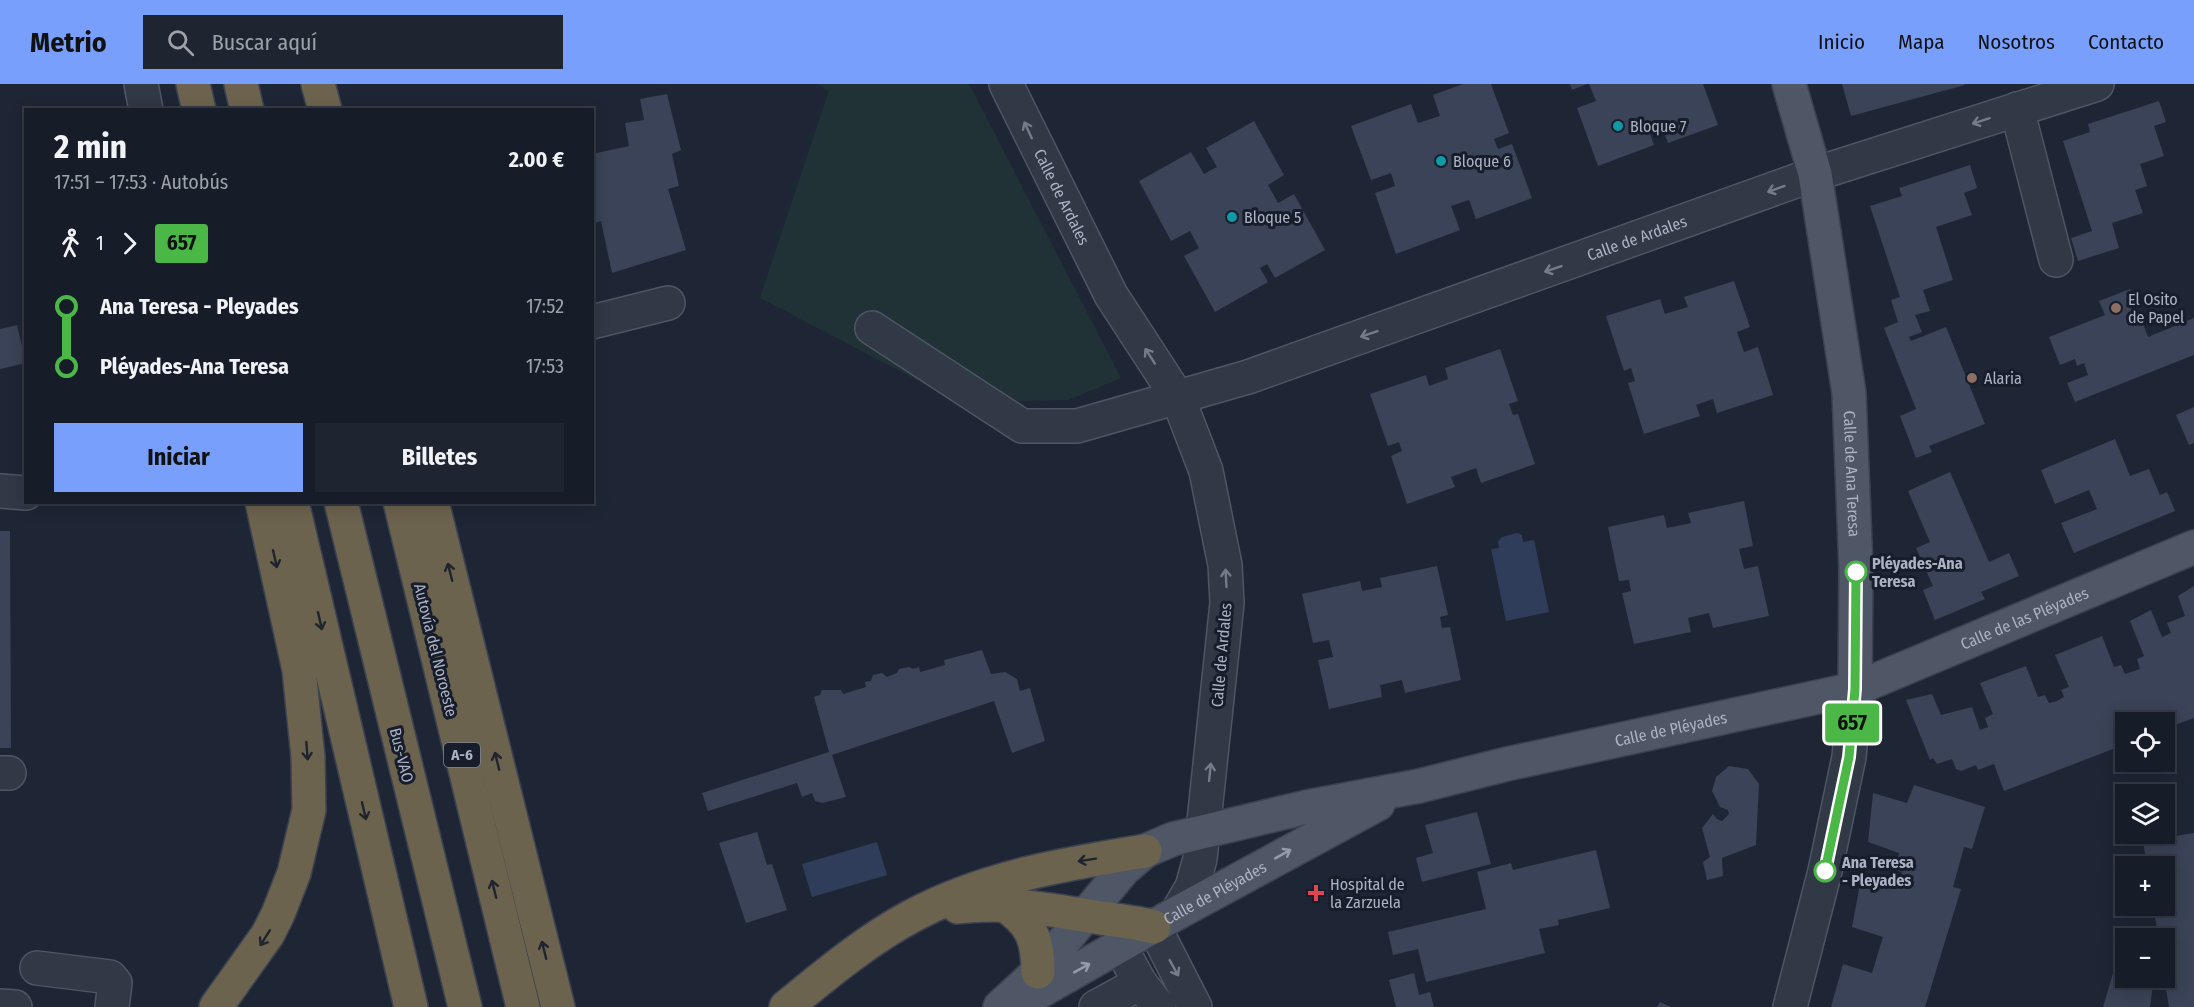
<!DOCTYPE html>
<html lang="es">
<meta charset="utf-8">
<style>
:root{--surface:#161c28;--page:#1f2530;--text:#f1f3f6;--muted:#9ea1a8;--line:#353a45;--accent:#789ffb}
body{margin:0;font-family:"Fira Sans Condensed",sans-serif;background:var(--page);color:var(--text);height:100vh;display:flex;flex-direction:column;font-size:22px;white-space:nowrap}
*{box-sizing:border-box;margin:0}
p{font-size:20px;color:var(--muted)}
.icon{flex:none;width:33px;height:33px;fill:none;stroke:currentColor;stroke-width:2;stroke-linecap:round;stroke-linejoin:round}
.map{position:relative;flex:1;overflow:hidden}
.drawer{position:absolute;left:24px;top:24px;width:570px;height:396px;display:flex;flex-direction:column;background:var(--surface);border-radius:0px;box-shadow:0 3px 15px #0003,0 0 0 2px var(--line)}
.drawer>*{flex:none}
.badge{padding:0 12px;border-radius:4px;font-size:21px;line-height:39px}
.tools{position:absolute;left:2115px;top:628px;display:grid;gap:12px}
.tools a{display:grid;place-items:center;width:60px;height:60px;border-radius:0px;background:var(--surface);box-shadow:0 3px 15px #0003,0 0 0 2px var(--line);font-size:30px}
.map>.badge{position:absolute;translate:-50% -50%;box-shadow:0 0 0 3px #fff}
.legs{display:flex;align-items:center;gap:9px;height:66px;padding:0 30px;font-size:20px}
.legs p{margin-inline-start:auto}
.overview{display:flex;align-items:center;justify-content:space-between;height:102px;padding:0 30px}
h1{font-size:33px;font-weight:700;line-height:45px}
.cta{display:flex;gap:12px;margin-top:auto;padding:12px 30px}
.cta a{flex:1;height:69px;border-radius:0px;background:var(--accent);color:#111;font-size:24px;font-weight:700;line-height:69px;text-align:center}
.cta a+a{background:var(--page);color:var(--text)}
ul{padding:0 30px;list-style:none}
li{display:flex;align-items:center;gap:21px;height:60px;font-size:22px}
li i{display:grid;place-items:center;width:9px;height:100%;margin:0 8px;background:currentColor}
li i::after{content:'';width:15px;height:15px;margin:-8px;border:4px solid;border-radius:50%;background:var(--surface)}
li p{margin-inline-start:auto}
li:first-child i{background:linear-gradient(#0000 50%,currentColor 0)}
li:last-child i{background:linear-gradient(currentColor 50%,#0000 0)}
header{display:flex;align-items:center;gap:36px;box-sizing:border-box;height:84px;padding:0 30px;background:var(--accent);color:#111}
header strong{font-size:28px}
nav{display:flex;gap:33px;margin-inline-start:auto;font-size:21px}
.search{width:420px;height:54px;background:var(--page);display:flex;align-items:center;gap:15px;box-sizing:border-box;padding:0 21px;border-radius:0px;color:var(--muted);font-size:22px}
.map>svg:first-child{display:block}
</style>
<header>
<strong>Metrio</strong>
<div class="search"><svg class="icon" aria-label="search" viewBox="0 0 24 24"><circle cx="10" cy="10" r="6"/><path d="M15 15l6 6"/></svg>Buscar aquí</div>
<nav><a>Inicio</a><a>Mapa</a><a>Nosotros</a><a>Contacto</a></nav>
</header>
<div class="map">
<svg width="2194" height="923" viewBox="0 0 2194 923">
<rect width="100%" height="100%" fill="#1e2635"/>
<polygon fill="#203236" points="817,0 969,0 1121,294 1068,316 959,318 760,214 829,7"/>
<g fill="#2f3d5b">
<polygon points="1517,449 1522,451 1523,458 1534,456 1549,528 1506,537 1491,465 1499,464 1498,458 1502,453"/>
<polygon points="877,758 887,791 812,813 802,780"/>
</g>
<g fill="#3a4357">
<polygon points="1463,0 1491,0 1509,49 1494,55 1498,65 1512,60 1532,114 1476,135 1469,116 1451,122 1460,146 1396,170 1375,109 1395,102 1391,89 1371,96 1351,42 1411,20 1418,39 1440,32 1433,11"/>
<polygon points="1570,0 1587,0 1572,6"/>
<polygon points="1589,0 1703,0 1718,41 1668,59 1661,40 1648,44 1654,61 1598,82 1577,24 1596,17"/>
<polygon points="1842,0 1964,0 1965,1 1851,32"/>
<polygon points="667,10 681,66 672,70 679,102 668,105 686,166 612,189 601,137 592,140 592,70 629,62 625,39 644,36 640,15"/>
<polygon points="2159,17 2166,38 2154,42 2164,72 2140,80 2147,102 2135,106 2143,129 2112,139 2119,164 2078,177 2071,154 2092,147 2063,57 2090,48 2088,40"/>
<polygon points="1254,37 1284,91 1268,101 1278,119 1294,110 1325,166 1275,194 1267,180 1260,184 1268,198 1215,228 1184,172 1199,164 1190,147 1171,157 1139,97 1191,68 1204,90 1217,83 1206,64"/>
<polygon points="1970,81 1977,104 1964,109 1972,131 1936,143 1953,196 1923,206 1930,227 1915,231 1922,248 1909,253 1911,257 1946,243 1985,340 1929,362 1932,368 1916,374 1900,332 1916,325 1884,244 1898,238 1891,216 1900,213 1870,122 1902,112 1899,104"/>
<polygon points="1734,197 1750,243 1737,248 1744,268 1758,263 1773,311 1717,329 1713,315 1696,321 1700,332 1644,350 1628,299 1635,297 1631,284 1624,287 1606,232 1660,215 1665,230 1688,223 1684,213"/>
<polygon points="2130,205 2148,253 2194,234 2194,271 2075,318 2067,299 2088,291 2084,279 2077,282 2075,275 2060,281 2049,253 2105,231 2099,217"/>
<polygon points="17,241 26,279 0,285 0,245"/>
<polygon points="1500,265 1518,317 1509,320 1513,331 1518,330 1535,380 1481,399 1476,384 1451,393 1455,403 1407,420 1391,372 1402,367 1399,358 1388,362 1370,310 1426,291 1429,302 1448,295 1445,284"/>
<polygon points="2194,323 2194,359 2189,361 2176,331"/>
<polygon points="2115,355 2130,392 2149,385 2160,411 2167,408 2175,427 2074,469 2061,439 2097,425 2089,406 2055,420 2041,386"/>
<polygon points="1950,388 1989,478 2009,469 2019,492 1981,508 1985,515 1935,536 1923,506 1933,502 1916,464 1930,458 1908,407"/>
<polygon points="1744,417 1753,462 1739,465 1744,485 1758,482 1769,532 1713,544 1709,529 1688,534 1691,548 1634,560 1622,509 1631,507 1629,496 1619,497 1608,443 1664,431 1667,444 1691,439 1688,429"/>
<polygon points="0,447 10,447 11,664 0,664"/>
<polygon points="1437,482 1448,531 1440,533 1442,544 1450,543 1461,596 1405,609 1402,596 1380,601 1382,613 1329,625 1318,576 1333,573 1329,556 1313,559 1302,510 1360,497 1362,507 1382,503 1380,494"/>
<polygon points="2194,502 2194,634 2164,645 2164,639 2126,639 2126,660 2004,707 1994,680 1978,686 1976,681 1961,687 1956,685 1952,675 1937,680 1933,674 1930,676 1906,616 1932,610 1941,631 1972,623 1980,646 1988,643 1985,634 1993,630 1980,599 2026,582 2038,613 2045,611 2049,619 2057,617 2064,613 2061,606 2069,603 2055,571 2102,552 2114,583 2121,581 2125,590 2140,585 2137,575 2144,572 2130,537 2151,526 2162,553 2171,549 2167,539 2185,532 2178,512"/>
<polygon points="982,566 991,590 1005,588 1017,595 1020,607 1030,604 1045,657 1012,669 994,617 832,671 846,713 822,719 815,717 812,709 802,713 797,699 708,727 702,709 829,668 814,613 820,611 822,606 841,606 843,610 866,603 865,598 871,597 873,591 882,589 887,593 897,589 899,585 909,583 913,585 919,583 920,588 945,581 944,576"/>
<polygon points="1729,682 1748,685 1759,700 1756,761 1722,774 1723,792 1707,796 1703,778 1710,773 1702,744 1713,730 1717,735 1722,737 1729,730 1728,726 1720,723 1712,707 1716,693"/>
<polygon points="1914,701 1985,723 1972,765 1964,763 1953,803 1961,805 1925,923 1831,923 1843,880 1872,889 1883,853 1852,843 1861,795 1895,805 1902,788 1895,786 1899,769 1868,758 1873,709 1907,719"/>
<polygon points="1477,728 1491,780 1422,798 1416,774 1433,769 1425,741"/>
<polygon points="757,748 767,781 772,780 787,826 746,839 719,759"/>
<polygon points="2194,749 2194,923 2169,923 2164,893 2164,855 2159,855 2153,822 2164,822 2164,783 2147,783 2143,757"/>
<polygon points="1596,766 1610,824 1558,836 1559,841 1539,845 1545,869 1426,898 1418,865 1393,871 1388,848 1486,825 1477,788 1511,779 1513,786"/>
<polygon points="2125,849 2144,854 2126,855 2126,894 2154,894 2150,923 2103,923"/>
<polygon points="1414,889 1419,911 1430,908 1434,923 1396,923 1389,896"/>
<polygon points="1660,918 1671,923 1657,923"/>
</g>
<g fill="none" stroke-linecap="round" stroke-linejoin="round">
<defs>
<g id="minor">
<polyline points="141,0 146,26"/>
<path id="s1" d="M1006 0 1111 211 1178 314 1206 387 1225 481 1227 519 1200 775 1192 803 1177 829"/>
<polyline points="2017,25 2056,176"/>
<polyline points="592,238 668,219"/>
<path id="s2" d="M872 244 1022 342H1077L1248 293 1815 90 2097 0"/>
<polyline points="0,407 26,409"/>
<polyline points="0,689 9,689"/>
<polyline points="1154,843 1195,923"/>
<polyline points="1120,862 1140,899 1159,923"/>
<polyline points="37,884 110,893 115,899 112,923"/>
<polyline points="0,922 15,923"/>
<polyline points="1096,923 1140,899"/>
<polyline points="1790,923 1825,787 1849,673 1855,605"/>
</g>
<g id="major">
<path id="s3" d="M1789 0 1815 90 1849 309 1856 485 1855 605"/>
<path id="s4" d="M1025 916 1177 829 1378 720"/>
<path id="s5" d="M1000 923 1038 888 1124 785 1145 767 1173 755 1307 723 1419 702 1507 680 1855 605 2194 463"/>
</g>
<g id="highway">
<polyline points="193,0 199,26"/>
<polyline points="241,0 247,26"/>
<polyline points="318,0 325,26"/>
<polyline points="292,418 411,923"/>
<polyline points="341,418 465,923"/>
<polyline points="400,418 523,923"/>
<polyline points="432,418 558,923"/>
<path d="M1003 820C1031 838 1038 855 1038 888"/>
<path d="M958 823C1003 817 1045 825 1089 832 1111 836 1132 837 1154 843"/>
<polyline points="216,923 268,850 278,830 294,789 309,726 308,673 299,586 262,418"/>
<path d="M786 923C825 891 867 856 912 832 985 793 1065 780 1145 767"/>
</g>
</defs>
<use href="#minor" stroke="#4f5564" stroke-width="36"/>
<use href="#major" stroke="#3b414f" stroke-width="36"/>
<use href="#highway" stroke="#3c4250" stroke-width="36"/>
<use href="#minor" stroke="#313846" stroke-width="33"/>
<use href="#major" stroke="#4f5766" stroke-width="33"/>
<use href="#highway" stroke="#6c634e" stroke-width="33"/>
</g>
<defs><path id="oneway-shaft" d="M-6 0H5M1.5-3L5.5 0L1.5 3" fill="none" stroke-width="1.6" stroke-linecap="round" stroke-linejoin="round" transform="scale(1.5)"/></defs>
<g stroke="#747b8b">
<use href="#oneway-shaft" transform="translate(1981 37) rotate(162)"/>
<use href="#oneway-shaft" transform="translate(1028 46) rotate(-115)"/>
<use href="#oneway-shaft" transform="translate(1776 105) rotate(160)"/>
<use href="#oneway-shaft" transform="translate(1553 185) rotate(161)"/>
<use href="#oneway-shaft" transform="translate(1369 250) rotate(161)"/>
<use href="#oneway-shaft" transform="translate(1150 272) rotate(-123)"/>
<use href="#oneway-shaft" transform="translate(1226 494) rotate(-93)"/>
<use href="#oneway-shaft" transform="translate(1210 688) rotate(-84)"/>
<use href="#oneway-shaft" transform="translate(1174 884) rotate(61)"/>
</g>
<g stroke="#20242e">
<use href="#oneway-shaft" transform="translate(275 475) rotate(77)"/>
<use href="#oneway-shaft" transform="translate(450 488) rotate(-104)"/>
<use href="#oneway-shaft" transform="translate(320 537) rotate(77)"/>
<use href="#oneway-shaft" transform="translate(307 667) rotate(86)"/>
<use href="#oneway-shaft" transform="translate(497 677) rotate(-104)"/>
<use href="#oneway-shaft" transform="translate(364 727) rotate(77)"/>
<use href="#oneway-shaft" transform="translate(1087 776) rotate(171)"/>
<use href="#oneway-shaft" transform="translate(494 805) rotate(-104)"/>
<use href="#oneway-shaft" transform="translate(265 854) rotate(122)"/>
<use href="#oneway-shaft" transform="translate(544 866) rotate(-104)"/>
</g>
<g stroke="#949bac">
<use href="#oneway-shaft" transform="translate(1283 770) rotate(-29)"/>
<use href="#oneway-shaft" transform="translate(1082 884) rotate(-29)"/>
</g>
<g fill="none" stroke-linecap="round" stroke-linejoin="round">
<defs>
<polyline id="line-1" points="1825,787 1849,673 1855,605 1856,488"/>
</defs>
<use href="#line-1" stroke="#fff" stroke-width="14"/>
<use href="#line-1" stroke="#4ab747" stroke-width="9"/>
</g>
<g fill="#0f9aa8" stroke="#171d2a" stroke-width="2">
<circle cx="1618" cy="42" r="6"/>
<circle cx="1441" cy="77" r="6"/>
<circle cx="1232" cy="133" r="6"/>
</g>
<g fill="#8d6e63" stroke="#171d2a" stroke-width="2">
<circle cx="2116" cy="224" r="6"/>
<circle cx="1972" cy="294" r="6"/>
</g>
<g fill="#fff" stroke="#4ab747" stroke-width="3">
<circle cx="1856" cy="488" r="10"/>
<circle cx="1825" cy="787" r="10"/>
</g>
<path fill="#e0444e" stroke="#171d2a" stroke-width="2" d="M1313 800h6v6h6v6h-6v6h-6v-6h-6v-6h6z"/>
<g text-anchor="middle" stroke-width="6" stroke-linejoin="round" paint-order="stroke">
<rect fill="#171d2a" stroke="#7f8596" stroke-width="1.5" x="444" y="659" width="36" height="24" rx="4.5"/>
<g font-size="15" font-weight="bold" fill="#abb2c4">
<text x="462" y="676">A-6</text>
</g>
<g font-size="16" fill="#abb2c4" stroke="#171d2a" text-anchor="start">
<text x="1630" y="48">Bloque 7</text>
<text x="1453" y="83">Bloque 6</text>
<text x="1244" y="139">Bloque 5</text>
<text x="2128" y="221">El Osito<tspan x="2128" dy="18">de Papel</tspan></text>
<text x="1984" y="300">Alaria</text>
<text x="1330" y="806">Hospital de<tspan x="1330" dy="18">la Zarzuela</tspan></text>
</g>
<g font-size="16" fill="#abb2c4" stroke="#171d2a">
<text dy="6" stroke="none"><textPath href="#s1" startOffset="126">Calle de Ardales</textPath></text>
<text dy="6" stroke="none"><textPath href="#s2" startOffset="825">Calle de Ardales</textPath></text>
<text dy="6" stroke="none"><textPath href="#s3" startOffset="396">Calle de Ana Teresa</textPath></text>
<text dy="6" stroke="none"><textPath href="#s5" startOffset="1126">Calle de las Pléyades</textPath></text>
<text transform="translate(436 566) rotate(76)" y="6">Autovía del Noroeste</text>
<text transform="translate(1221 571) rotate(-85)" y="6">Calle de Ardales</text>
<text dy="6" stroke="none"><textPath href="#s5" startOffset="754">Calle de Pléyades</textPath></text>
<text transform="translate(402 671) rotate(76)" y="6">Bus-VAO</text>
<text dy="6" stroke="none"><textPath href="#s4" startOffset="218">Calle de Pléyades</textPath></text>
</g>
<g font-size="16" font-weight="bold" fill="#abb2c4" stroke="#171d2a" text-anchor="start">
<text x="1872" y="485">Pléyades-Ana<tspan x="1872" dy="18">Teresa</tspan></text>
<text x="1842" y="784">Ana Teresa<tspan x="1842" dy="18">- Pleyades</tspan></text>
</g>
</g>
</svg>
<div class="tools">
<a><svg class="icon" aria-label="locate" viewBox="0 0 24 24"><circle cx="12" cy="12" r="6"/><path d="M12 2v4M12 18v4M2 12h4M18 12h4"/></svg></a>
<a><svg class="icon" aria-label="layers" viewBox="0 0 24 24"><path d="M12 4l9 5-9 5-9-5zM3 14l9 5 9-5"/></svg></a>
<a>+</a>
<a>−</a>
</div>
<b class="badge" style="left:1852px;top:639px;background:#4ab747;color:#111">657</b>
<section class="drawer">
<div class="overview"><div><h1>2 min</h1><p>17:51 – 17:53 · Autobús</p></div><b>2.00 €</b></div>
<div class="legs"><svg class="icon" aria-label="walk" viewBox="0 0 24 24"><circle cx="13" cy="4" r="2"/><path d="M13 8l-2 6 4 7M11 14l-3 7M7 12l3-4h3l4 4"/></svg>1<svg class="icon" aria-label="forward" viewBox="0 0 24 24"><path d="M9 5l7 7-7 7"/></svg><b class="badge" style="background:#4ab747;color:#111">657</b></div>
<ul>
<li><i style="color:#4ab747"></i><b>Ana Teresa - Pleyades</b><p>17:52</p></li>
<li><i style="color:#4ab747"></i><b>Pléyades-Ana Teresa</b><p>17:53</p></li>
</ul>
<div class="cta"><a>Iniciar</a><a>Billetes</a></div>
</section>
</div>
